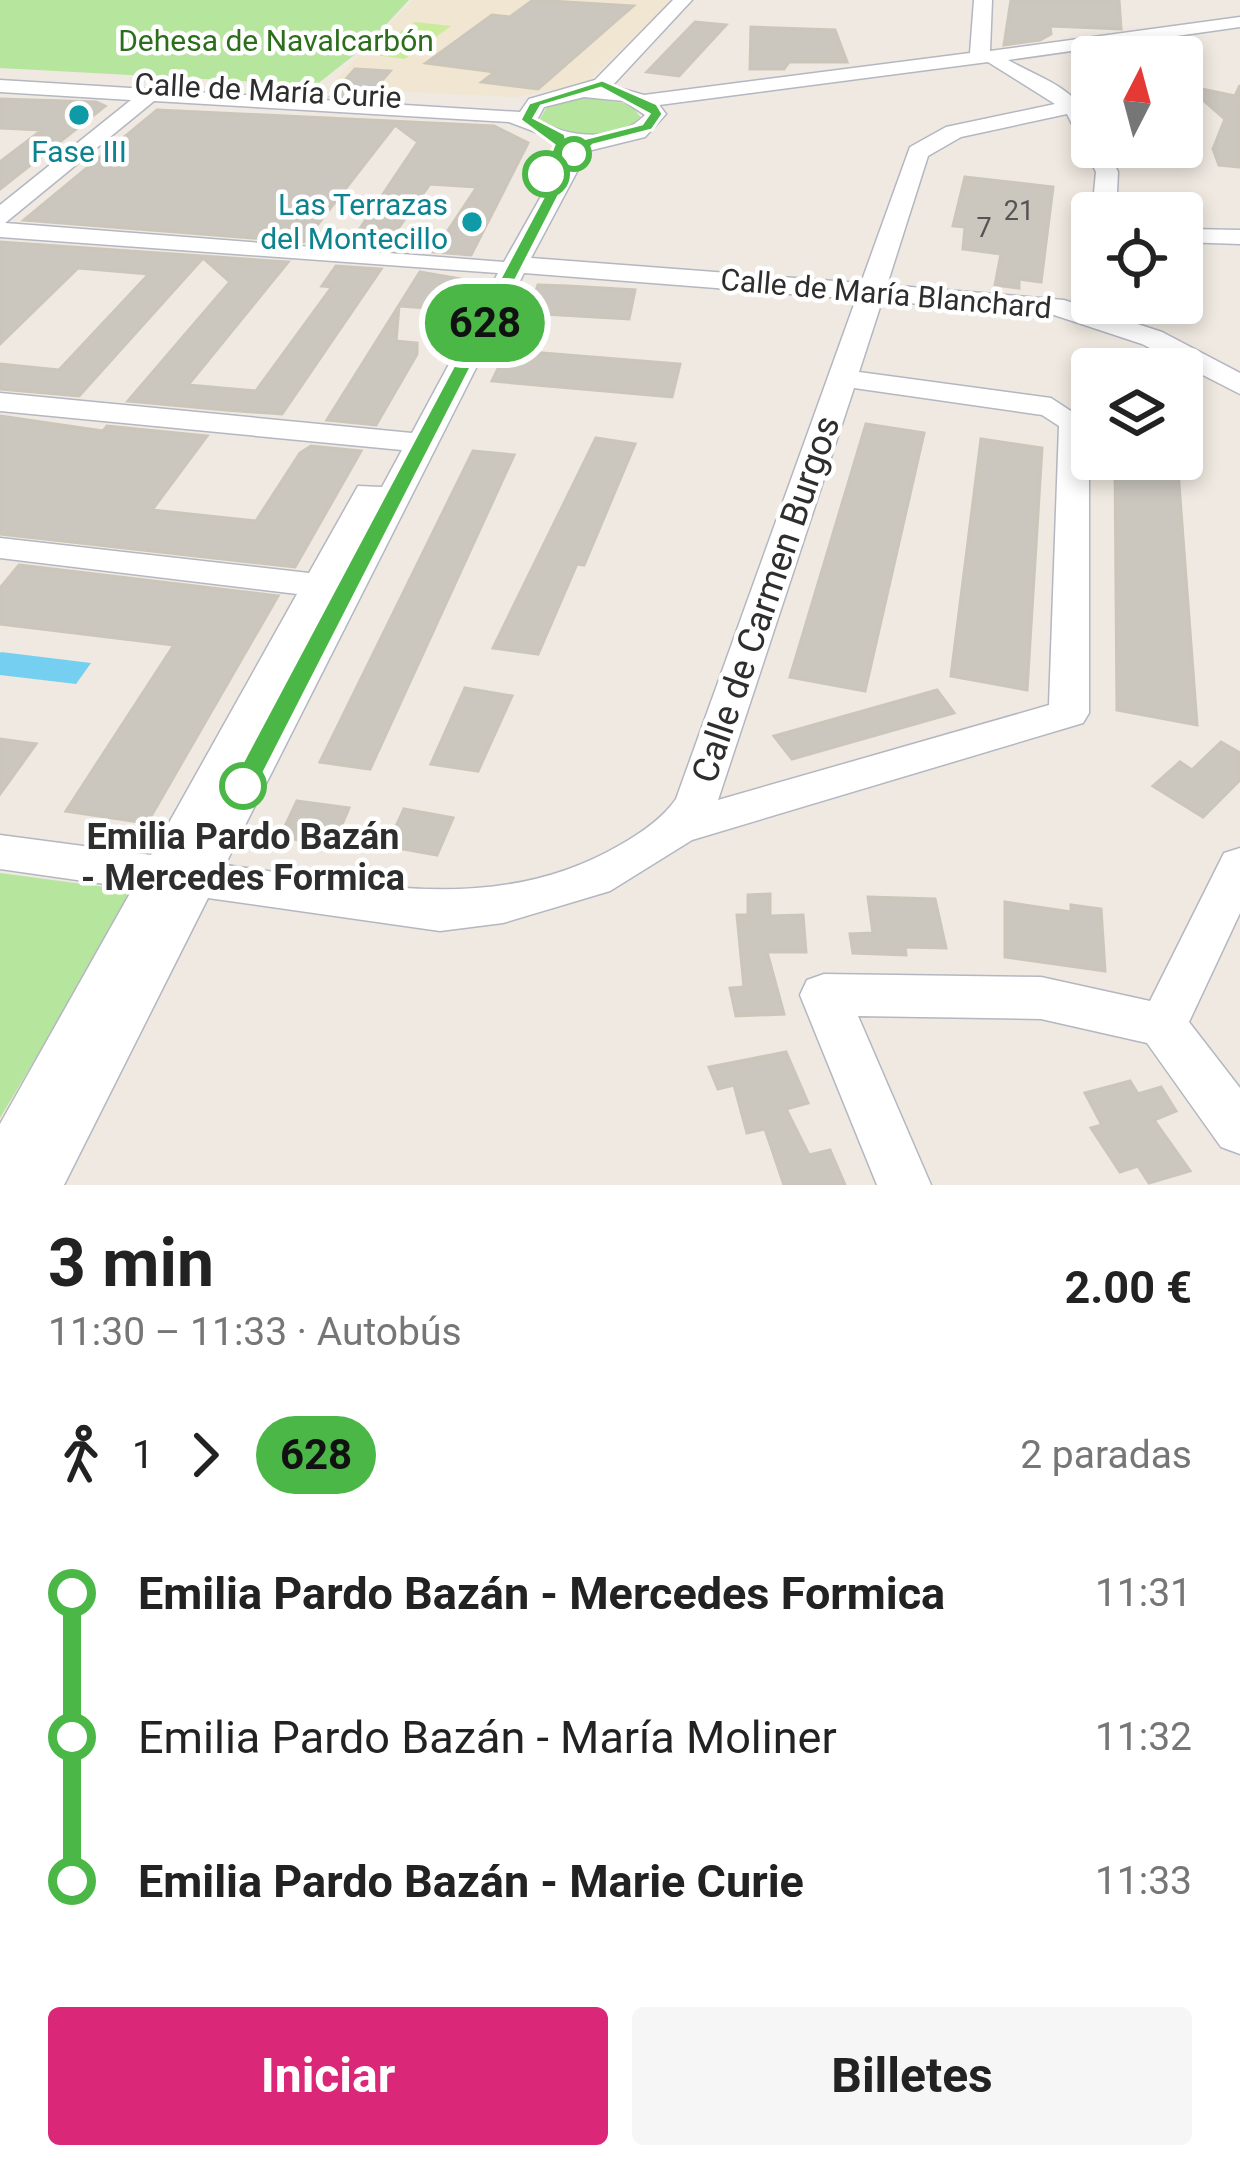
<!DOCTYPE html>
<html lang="es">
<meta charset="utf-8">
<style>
:root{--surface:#fff;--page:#f6f6f6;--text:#222;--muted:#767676;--accent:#db2777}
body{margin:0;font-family:Roboto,sans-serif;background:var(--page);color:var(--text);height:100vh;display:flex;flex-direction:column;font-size:45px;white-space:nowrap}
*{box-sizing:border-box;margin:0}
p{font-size:39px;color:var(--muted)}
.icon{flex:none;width:66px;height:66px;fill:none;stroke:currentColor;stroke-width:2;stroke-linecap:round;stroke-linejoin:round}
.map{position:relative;height:1185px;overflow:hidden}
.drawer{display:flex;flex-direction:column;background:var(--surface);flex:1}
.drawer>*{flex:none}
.badge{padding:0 24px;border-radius:39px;font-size:42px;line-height:78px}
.needle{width:78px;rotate:6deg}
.buttons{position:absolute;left:1071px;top:36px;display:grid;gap:24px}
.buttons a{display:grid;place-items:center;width:132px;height:132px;border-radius:12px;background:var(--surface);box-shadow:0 6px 18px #0003;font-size:60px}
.map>.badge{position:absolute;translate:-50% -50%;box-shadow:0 0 0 6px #fff}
.legs{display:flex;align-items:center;gap:18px;height:132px;padding:0 48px;font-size:39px}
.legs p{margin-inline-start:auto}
.overview{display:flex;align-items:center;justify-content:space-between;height:204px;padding:0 48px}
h1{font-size:66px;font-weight:700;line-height:90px}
.action{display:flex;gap:24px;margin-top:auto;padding:24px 48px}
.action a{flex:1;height:138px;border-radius:12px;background:var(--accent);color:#fff;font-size:48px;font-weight:700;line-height:138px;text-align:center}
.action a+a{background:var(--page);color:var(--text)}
ul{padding:0 48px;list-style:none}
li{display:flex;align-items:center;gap:42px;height:144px;font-size:45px}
li i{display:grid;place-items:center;width:18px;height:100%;margin:0 15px;background:currentColor}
li i::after{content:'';width:30px;height:30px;margin:-15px;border:9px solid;border-radius:50%;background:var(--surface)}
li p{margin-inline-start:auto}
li:first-child i{background:linear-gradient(#0000 50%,currentColor 0)}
li:last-child i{background:linear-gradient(currentColor 50%,#0000 0)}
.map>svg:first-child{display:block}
</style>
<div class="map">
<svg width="1240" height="1185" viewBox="0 0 1240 1185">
<rect width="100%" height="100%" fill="#efe9e1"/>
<polygon fill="#f0e6d1" points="413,0 672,0 584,85 514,97 327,88"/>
<g fill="#b6e59e">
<polygon points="0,0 409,0 367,45 316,85 0,68"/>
<path d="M580 97 631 104 641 118C618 141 564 140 540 119L548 105Z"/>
<polygon points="0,873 135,891 0,1118"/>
</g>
<polygon fill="#c9ec9a" points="415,22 451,26 405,59 368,54"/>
<polygon fill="#75cff0" points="0,653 1,652 91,663 76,684 0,675"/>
<g fill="#cbc7bf" stroke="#cbc5ba" stroke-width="3" fill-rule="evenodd">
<polygon points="533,0 633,6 538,89 482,82 495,72 426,63 492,15 510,17"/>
<polygon points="1011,0 1119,0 1121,29 1050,26 1051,34 1040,40 1004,45"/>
<polygon points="695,22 726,25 679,76 647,72"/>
<polygon points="751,27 835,30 847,62 789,62 784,69 750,69"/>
<polygon points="355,69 390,71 367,98 331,96"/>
<polygon points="1240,85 1240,167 1219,165 1213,149 1225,119 1187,86 1235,96"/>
<polygon points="0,99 96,102 105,106 0,189 0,162 42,130 0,128"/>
<path d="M157 110 494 126 528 143 471 255 349 245 418 142 395 125 304 242 24 220ZM430 184 477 187 445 235 397 230Z"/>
<polygon points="965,177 1053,187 1041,282 1019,279 1019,288 995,285 1001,254 963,249 965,227 953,226"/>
<polygon points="0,242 288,262 188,385 256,391 332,287 322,286 336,266 381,269 282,414 226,410 128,401 230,282 203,258 79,396 0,389 0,364 59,370 149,274 78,268 0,344"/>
<polygon points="420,272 461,279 443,309 399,306 396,341 417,343 417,354 376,425 327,420"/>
<polygon points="538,285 568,286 635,290 629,319 528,313"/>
<polygon points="507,350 530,352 680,364 672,397 492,381"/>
<polygon points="0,416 103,431 107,426 207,436 152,510 256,521 300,453 311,446 361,451 295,567 0,534"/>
<polygon points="866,424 924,433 865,691 790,677"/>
<polygon points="596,438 635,444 584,565 577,564 538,654 493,648"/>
<polygon points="981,439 1042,448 1027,690 951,676"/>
<polygon points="473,451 514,455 370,769 320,762"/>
<polygon points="1115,461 1178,471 1197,725 1117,710"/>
<polygon points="19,565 278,596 147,823 66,811 174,645 0,624 0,588"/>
<polygon points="465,688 512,696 478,771 431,764"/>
<polygon points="937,690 954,713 792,759 774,736"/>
<polygon points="0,739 36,744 0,794"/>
<polygon points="1221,742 1240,753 1240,780 1203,817 1153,786 1180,762 1192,770"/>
<polygon points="297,801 349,808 333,845 280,837"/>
<polygon points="404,809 453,818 437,855 387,846"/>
<polygon points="770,894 770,916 803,915 806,952 767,952 784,1014 736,1016 730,988 744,987 737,915 748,915 748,895"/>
<polygon points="868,897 935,899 946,948 905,947 906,955 853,953 850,934 873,933"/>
<polygon points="1005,902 1071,912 1071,905 1101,909 1105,971 1005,957"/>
<polygon points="786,1052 808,1103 786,1109 809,1155 830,1150 845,1185 784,1185 765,1129 747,1133 734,1085 718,1089 709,1067"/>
<polygon points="1130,1081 1138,1094 1161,1087 1176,1111 1154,1120 1190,1171 1149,1183 1138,1166 1120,1172 1091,1128 1102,1125 1085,1093"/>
</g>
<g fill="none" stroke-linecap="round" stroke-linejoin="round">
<defs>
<g id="minor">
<path d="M673 0H692L612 86 644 95 970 53 974 0H992L990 51 1240 17V27L1008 60C1051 84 1092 92 1092 147H1106L1118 172 1116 213H1092L1096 172 1067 114 961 137 928 156 887 285 1064 300 1162 332 1240 373V394L1142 344 1051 314 882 301 859 372 1051 398 1089 423V713L1083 723 692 840 610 891 503 923 440 931 208 898 64 1185H0V1124L133 888 0 869V835L151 855 297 594 0 558V538L309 573 358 486 382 487 402 450 0 411V393L412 433 498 273 0 237V205L131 100 0 92V80L520 112 529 99 595 80ZM988 62 1055 104 946 127 910 147 861 283 531 258 588 151 645 137 666 114 659 105ZM584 97 624 101 645 115C619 143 568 138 537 120L544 107ZM154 101 509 122 570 145 504 262 5 223ZM524 273 856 299 676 799C662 819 641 833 620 845 495 918 359 883 225 865ZM854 388 1042 415 1059 426 1049 705 718 800Z"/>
<polygon points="1189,229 1240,230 1240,244 1182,242 1182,230"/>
<polygon points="1240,848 1240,913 1189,1022 1240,1088 1240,1154 1221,1147 1147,1043 1041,1019 858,1016 931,1185 877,1185 800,995 807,980 824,974 1041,977 1150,1001 1224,853"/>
</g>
</defs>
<use href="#minor" stroke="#b4b7c1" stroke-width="3"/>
<use href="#minor" fill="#fff" fill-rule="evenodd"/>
</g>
<polygon fill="#4ab747" stroke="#fff" stroke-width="3" points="602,80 657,104 663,114 652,130 593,145 575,164 257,786 253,793 234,793 230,786 562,162 583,139 642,124 649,114 601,88 541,106 534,118 565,134 568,145 551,177 541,177 554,145 520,120 529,103"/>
<g fill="#0f9aa8" stroke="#fff" stroke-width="4.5">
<circle cx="79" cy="115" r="12"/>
<circle cx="472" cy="222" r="12"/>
</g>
<g fill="#fff" stroke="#4ab747" stroke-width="6">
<circle cx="574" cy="154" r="15"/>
<circle cx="546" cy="174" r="21"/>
<circle cx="243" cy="786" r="21"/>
</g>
<g text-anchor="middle" stroke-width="9" stroke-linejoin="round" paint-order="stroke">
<g font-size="27" fill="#555452">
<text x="1019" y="220">21</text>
<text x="984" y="237">7</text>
</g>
<g font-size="30" fill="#2c6e1b" stroke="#fff">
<text x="276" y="51">Dehesa de Navalcarbón</text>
</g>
<g font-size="30" fill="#2e2e2e" stroke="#fff">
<text transform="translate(268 91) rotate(3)" y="10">Calle de María Curie</text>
<text transform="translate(886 294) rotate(5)" y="10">Calle de María Blanchard</text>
</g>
<g font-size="30" fill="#0d838f" stroke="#fff">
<text x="79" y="162">Fase III</text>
<text x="448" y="215" text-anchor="end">Las Terrazas<tspan x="448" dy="34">del Montecillo</tspan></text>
</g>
<g font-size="36" fill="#2e2e2e" stroke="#fff">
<text transform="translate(765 599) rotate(-71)" y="13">Calle de Carmen Burgos</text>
</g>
<g font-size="36" font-weight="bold" fill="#2e2e2e" stroke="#fff">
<text x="243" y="849">Emilia Pardo Bazán<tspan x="243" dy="41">- Mercedes Formica</tspan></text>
</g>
</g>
</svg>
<div class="buttons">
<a><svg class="needle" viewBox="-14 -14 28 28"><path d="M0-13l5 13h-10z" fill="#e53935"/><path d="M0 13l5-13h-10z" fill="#767676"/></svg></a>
<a><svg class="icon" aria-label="locate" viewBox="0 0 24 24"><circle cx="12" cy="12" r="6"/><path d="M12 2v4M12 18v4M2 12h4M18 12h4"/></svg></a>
<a><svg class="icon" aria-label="layers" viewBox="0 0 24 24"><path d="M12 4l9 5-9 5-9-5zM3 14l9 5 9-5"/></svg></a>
</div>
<b class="badge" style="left:485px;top:323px;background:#4ab747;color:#111">628</b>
</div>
<section class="drawer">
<div class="overview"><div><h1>3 min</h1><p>11:30 – 11:33 · Autobús</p></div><b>2.00 €</b></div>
<div class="legs"><svg class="icon" aria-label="walk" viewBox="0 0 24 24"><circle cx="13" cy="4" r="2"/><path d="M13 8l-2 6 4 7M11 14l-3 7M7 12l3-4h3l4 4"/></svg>1<svg class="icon" aria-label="forward" viewBox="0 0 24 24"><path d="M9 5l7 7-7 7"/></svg><b class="badge" style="background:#4ab747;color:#111">628</b><p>2 paradas</p></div>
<ul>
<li><i style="color:#4ab747"></i><b>Emilia Pardo Bazán - Mercedes Formica</b><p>11:31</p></li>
<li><i style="color:#4ab747"></i><span>Emilia Pardo Bazán - María Moliner</span><p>11:32</p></li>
<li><i style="color:#4ab747"></i><b>Emilia Pardo Bazán - Marie Curie</b><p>11:33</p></li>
</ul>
<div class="action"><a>Iniciar</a><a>Billetes</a></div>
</section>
